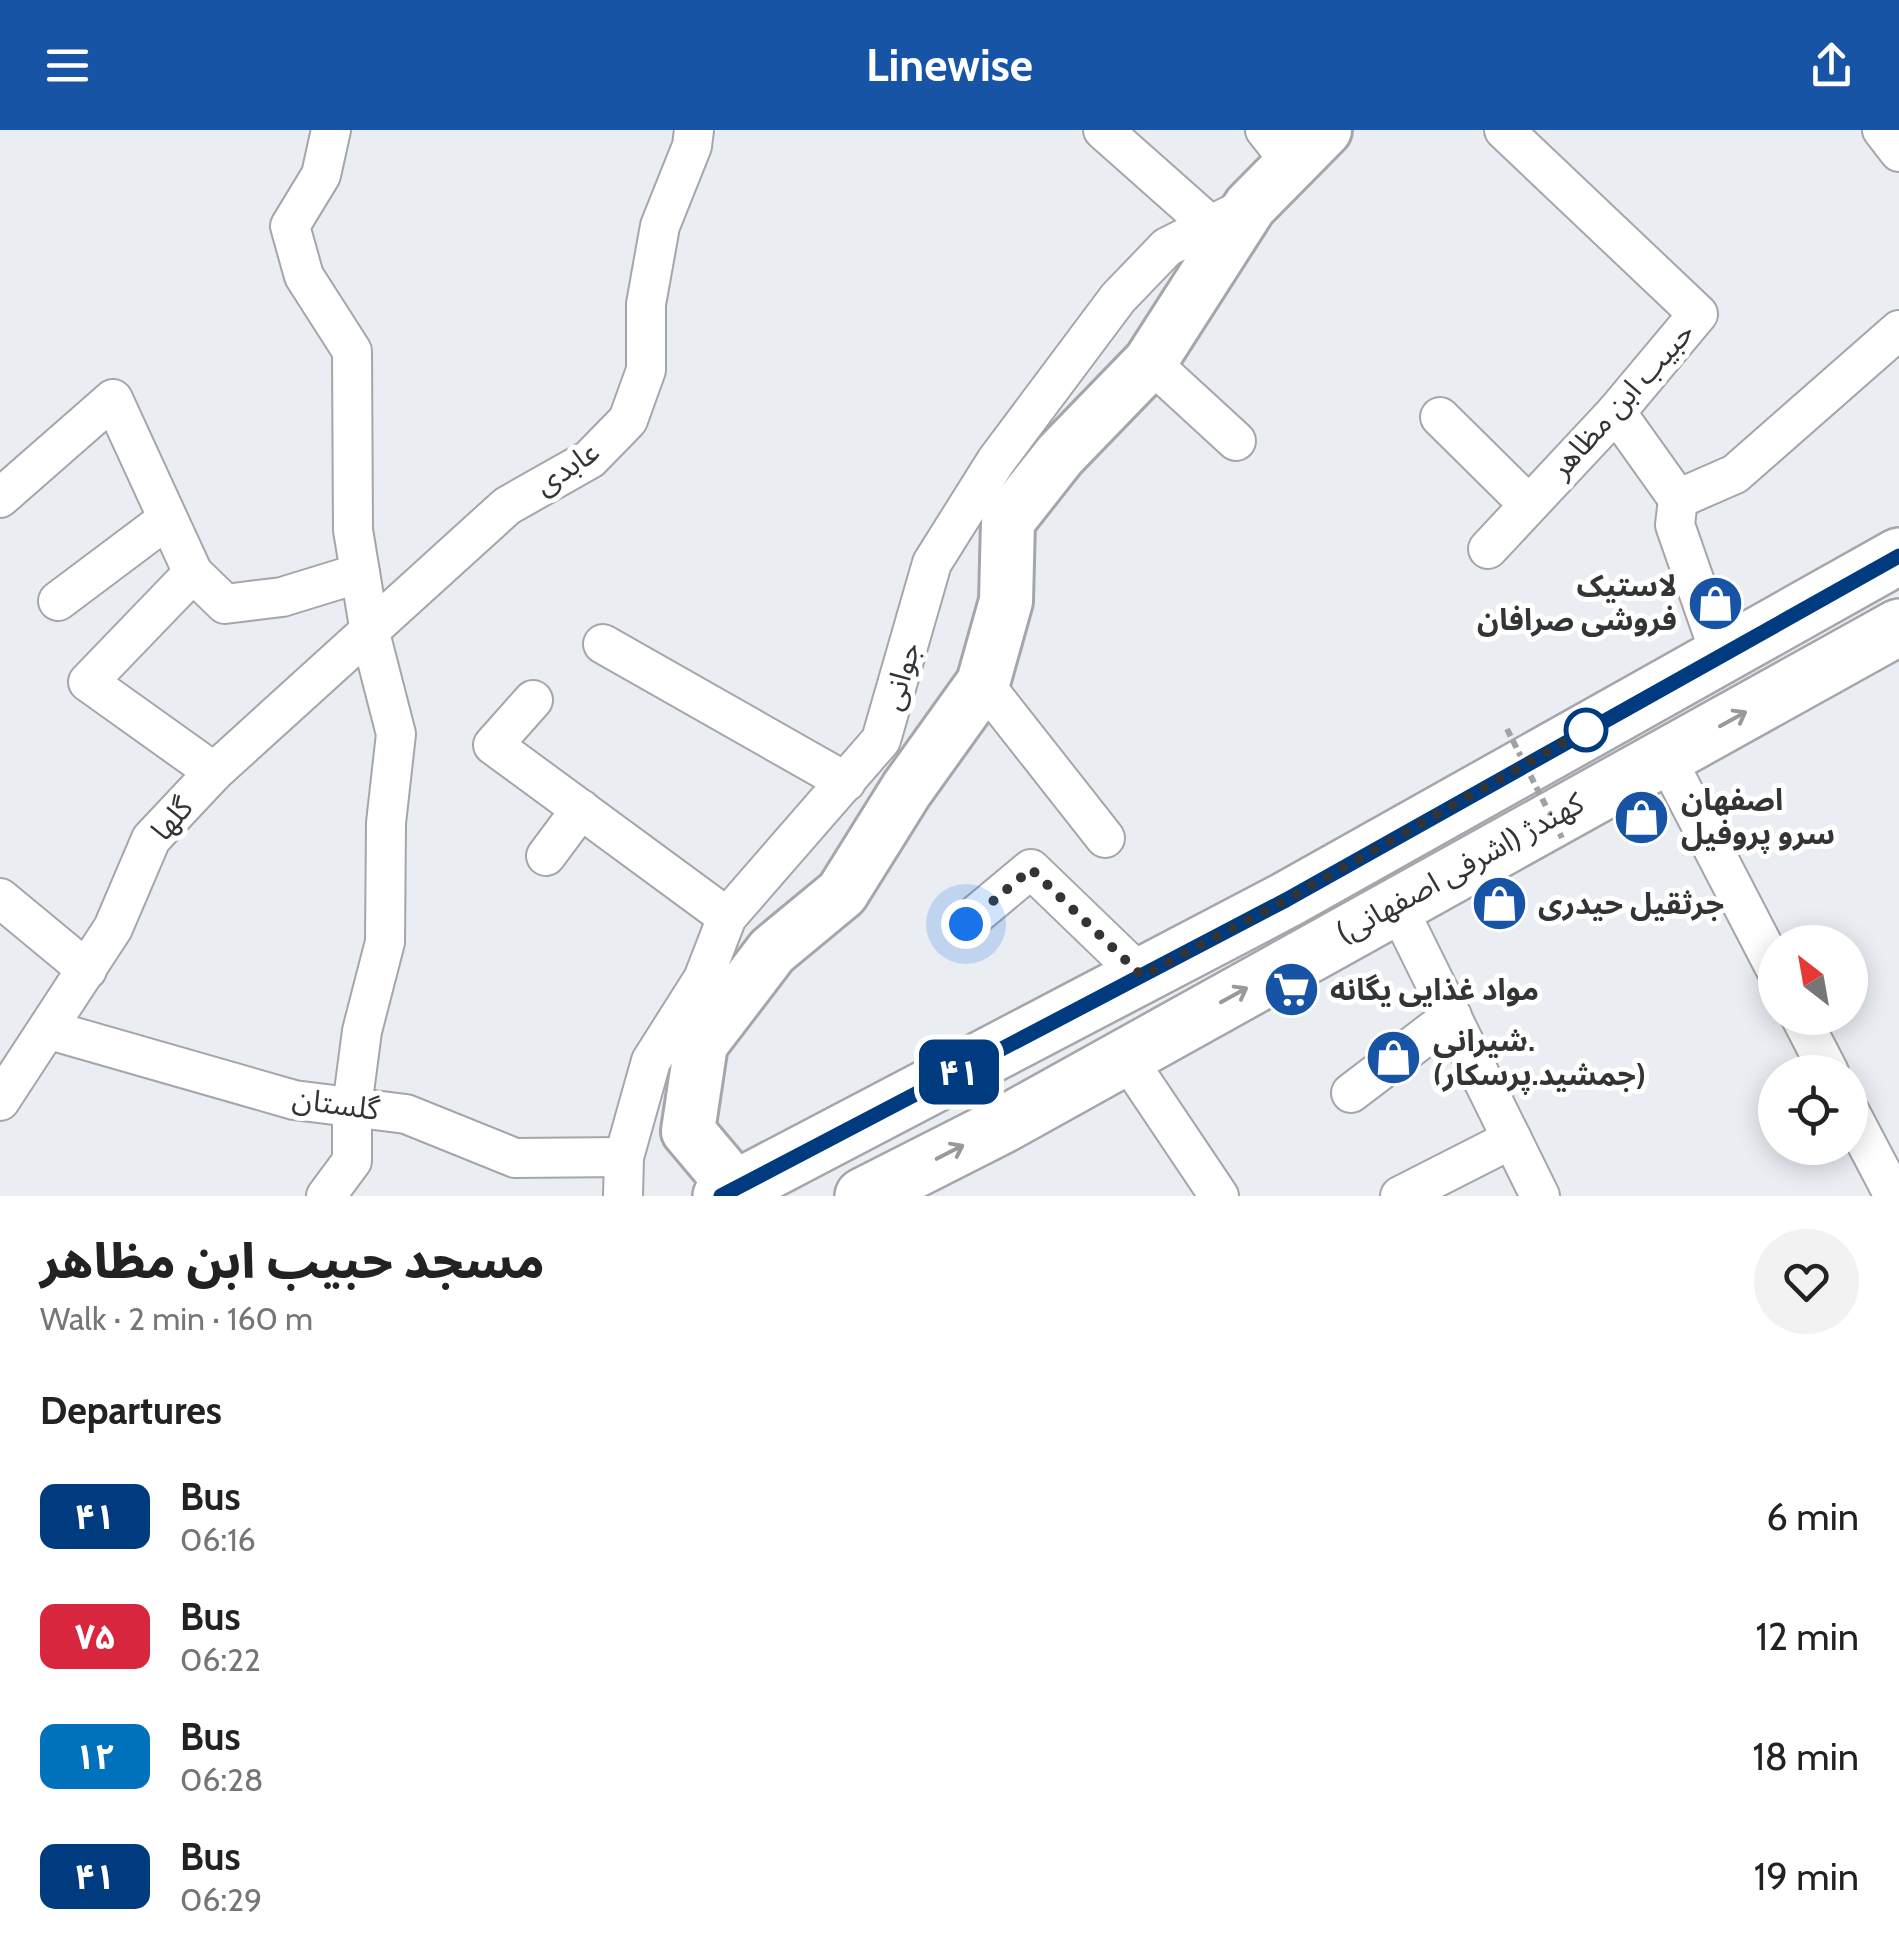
<!DOCTYPE html>
<meta charset="utf-8">
<style>
:root{--surface:#fff;--page:#f2f2f2;--text:#222;--muted:#767676;--accent:#1754a5}
body{margin:0;font-family:Cabin,"Noto Sans Arabic",sans-serif;background:var(--page);color:var(--text);height:100vh;display:flex;flex-direction:column;font-size:38px;white-space:nowrap}
*{box-sizing:border-box;margin:0}
p{font-size:32px;color:var(--muted)}
.icon{flex:none;width:55px;height:55px;fill:none;stroke:currentColor;stroke-width:2;stroke-linecap:round;stroke-linejoin:round}
.map{position:relative;height:1066px;overflow:hidden}
.drawer{display:flex;flex-direction:column;background:var(--surface);flex:1}
.drawer>*{flex:none}
.badge{padding:0 20px;border-radius:15px;font-size:35px;line-height:65px}
.needle{width:65px;rotate:329deg}
.fabs{position:absolute;left:1758px;top:795px;display:grid;gap:20px}
.fabs a{display:grid;place-items:center;width:110px;height:110px;border-radius:50%;background:var(--surface);box-shadow:0 5px 25px #0003;font-size:50px}
.you{position:absolute;width:50px;height:50px;margin:-25px;border:8px solid #fff;border-radius:50%;background:#1a73e8;box-shadow:0 0 0 15px #1a73e833}
.map>.badge{position:absolute;translate:-50% -50%;box-shadow:0 0 0 5px #fff}
h2{padding:0 40px;font-size:38px;line-height:90px}
.round{display:grid;place-items:center;flex:none;width:105px;height:105px;border-radius:52px;background:var(--page)}
.summary{display:flex;align-items:center;justify-content:space-between;height:170px;padding:0 40px}
h1{font-size:48px;font-weight:800;line-height:75px}
ul{padding:0;list-style:none}
li{display:flex;align-items:center;gap:30px;height:120px;padding:0 40px}
li div{flex:1}
li b{display:block;font-size:38px}
li em{font-style:normal}
li .badge{min-width:110px;font-weight:700;text-align:center}
header{display:flex;justify-content:space-between;align-items:center;height:130px;padding:0 40px;background:var(--accent);color:#fff;font-size:45px;font-weight:800}
.map>svg:first-child{display:block}
</style>
<header><svg class="icon" aria-label="menu" viewBox="0 0 24 24"><path d="M4 6h16M4 12h16M4 18h16"/></svg>Linewise<svg class="icon" aria-label="share" viewBox="0 0 24 24"><path d="M12 15V3M7 8l5-5 5 5M5 13v7h14v-7"/></svg></header>
<div class="map">
<svg width="1899" height="1066" viewBox="0 0 1899 1066">
<rect width="100%" height="100%" fill="#eaedf2"/>
<g fill="none" stroke-linecap="round" stroke-linejoin="round">
<defs>
<g id="street">
<polyline points="1103,0 1210,95"/>
<polyline points="1265,0 1292,34"/>
<polyline points="1882,0 1899,22"/>
<polyline points="1150,232 1236,311"/>
<polyline points="1616,282 1678,369"/>
<polyline points="1440,287 1528,374"/>
<polyline points="0,368 113,269 193,443 225,474 282,467 360,443"/>
<polyline points="1488,419 1616,282 1698,184 1504,0"/>
<polyline points="193,443 88,552 214,642"/>
<polyline points="58,471 166,390"/>
<polyline points="603,514 846,652"/>
<polyline points="1720,524 1675,395 1678,369 1735,344 1899,200"/>
<polyline points="983,553 1105,708"/>
<polyline points="533,570 493,615 727,787"/>
<polyline points="1665,626 1775,838"/>
<polyline points="546,726 581,679"/>
<polyline points="0,768 87,840"/>
<polyline points="1396,774 1540,1066"/>
<polyline points="965,794 1031,739 1142,846"/>
<polyline points="1801,888 1829,942"/>
<polyline points="50,900 294,970 406,984 515,1028 624,1027"/>
<polyline points="1125,926 1219,1066"/>
<polyline points="1351,963 1452,886"/>
<polyline points="0,971 113,798 151,709 214,642 507,376 590,329 628,290 646,240 646,174 660,96 692,16 694,0"/>
<polyline points="1850,982 1894,1066"/>
<polyline points="326,1066 352,1031 352,977 362,901 385,812 386,693 396,604 370,503 353,400 352,221 304,146 290,96 321,45 331,0"/>
<polyline points="623,1066 624,1027 651,931 703,849 727,787 881,610 932,433 996,331 1118,168 1167,117 1249,76"/>
<polyline points="1400,1066 1512,1009"/>
</g>
<polyline id="secondary" points="736,1058 688,1001 701,914 772,821 842,763 907,659 983,553 1006,471 1008,391 1060,325 1150,232 1250,76 1325,0"/>
<g id="primary">
<polyline points="721,1066 1286,770 1899,426"/>
<polyline points="863,1066 1001,996 1899,497"/>
</g>
</defs>
<use href="#street" stroke="#a4a6ab" stroke-width="42"/>
<use href="#secondary" stroke="#a4a6ab" stroke-width="58"/>
<use href="#primary" stroke="#a4a6ab" stroke-width="60"/>
<use href="#street" stroke="#fff" stroke-width="38"/>
<use href="#secondary" stroke="#fff" stroke-width="52"/>
<use href="#primary" stroke="#fff" stroke-width="55"/>
<polyline stroke="#a0a2a6" stroke-width="6" stroke-dasharray="8 5" stroke-linecap="butt" points="1507,599 1562,708"/>
</g>
<defs><path id="oneway-shaft" d="M-6 0H5M1.5-3L5.5 0L1.5 3" fill="none" stroke-width="1.6" stroke-linecap="round" stroke-linejoin="round" transform="scale(2.5)"/></defs>
<g stroke="#989a9a">
<use href="#oneway-shaft" transform="translate(1733 589) rotate(-29)"/>
<use href="#oneway-shaft" transform="translate(1234 865) rotate(-29)"/>
<use href="#oneway-shaft" transform="translate(950 1022) rotate(-27)"/>
</g>
<g fill="none" stroke-linecap="round" stroke-linejoin="round">
<defs>
<polyline id="line" points="721,1066 1286,770 1899,426"/>
</defs>
<use href="#line" stroke="#fff" stroke-width="22"/>
<use href="#line" stroke="#003b80" stroke-width="15"/>
<polyline stroke="#323435" stroke-width="10" stroke-dasharray="0 18" points="966,794 1031,739 1142,846 1286,770 1593,596 1586,600"/>
</g>
<defs>
<symbol id="shop-disc" viewBox="-11 -11 22 22"><circle r="9.5" fill="#1754a5" stroke="#fff"/><path d="M-5-2.5h2.3a2.7 3.5 0 0 1 5.4 0H5L5.5 6h-11ZM-1.5-2.5h3a1.5 2.3 0 0 0-3 0Z" fill="#fff"/></symbol>
<symbol id="supermarket-disc" viewBox="-11 -11 22 22"><circle r="9.5" fill="#1754a5" stroke="#fff"/><path d="M-6-5.5h2.5l.6 2H6L4.5 2H-2.5L-4.4-4H-6ZM-1.5 3.2a1.3 1.3 0 1 0 .1 0ZM3 3.2a1.3 1.3 0 1 0 .1 0Z" fill="#fff"/></symbol>
</defs>
<g fill-rule="evenodd">
<use href="#shop-disc" x="1684" y="442" width="63" height="63"/>
<use href="#shop-disc" x="1610" y="656" width="63" height="63"/>
<use href="#shop-disc" x="1468" y="742" width="63" height="63"/>
<use href="#supermarket-disc" x="1260" y="828" width="63" height="63"/>
<use href="#shop-disc" x="1362" y="896" width="63" height="63"/>
</g>
<circle fill="#fff" stroke="#003b80" stroke-width="5" cx="1586" cy="600" r="20"/>
<g text-anchor="middle" stroke-width="10" stroke-linejoin="round" paint-order="stroke">
<g font-size="30" fill="#323435" stroke="#fff">
<text transform="translate(1622 270) rotate(-48)" y="10">حبیب ابن مظاهر</text>
<text transform="translate(567 338) rotate(-34)" y="10">عابدی</text>
<text transform="translate(901 546) rotate(-73)" y="10">جوانی</text>
<text transform="translate(172 689) rotate(-49)" y="10">گلها</text>
<text transform="translate(1460 738) rotate(-29)" y="10">کهندژ (اشرفی اصفهانی)</text>
<text transform="translate(336 974) rotate(8)" y="10">گلستان</text>
</g>
<g font-size="30" font-weight="bold" fill="#323435" stroke="#fff" text-anchor="start">
<text x="1677" y="466" text-anchor="end">لاستیک<tspan x="1677" dy="34">فروشی صرافان</tspan></text>
<text x="1681" y="680">اصفهان<tspan x="1681" dy="34">سرو پروفیل</tspan></text>
<text x="1538" y="784">جرثقیل حیدری</text>
<text x="1330" y="870">مواد غذایی یگانه</text>
<text x="1433" y="921">شیرانی.<tspan x="1433" dy="34">(جمشید.پرسکار)</tspan></text>
</g>
</g>
</svg>
<div class="fabs">
<a><svg class="needle" viewBox="-14 -14 28 28"><path d="M0-13l5 13h-10z" fill="#e53935"/><path d="M0 13l5-13h-10z" fill="#767676"/></svg></a>
<a><svg class="icon" aria-label="locate" viewBox="0 0 24 24"><circle cx="12" cy="12" r="6"/><path d="M12 2v4M12 18v4M2 12h4M18 12h4"/></svg></a>
</div>
<div class="you" style="left:966px;top:794px"></div>
<b class="badge" style="left:959px;top:942px;background:#003b80;color:#fff">۴۱</b>
</div>
<section class="drawer">
<div class="summary"><div><h1>مسجد حبیب ابن مظاهر</h1><p>Walk · 2 min · 160 m</p></div><a class="round"><svg class="icon" aria-label="heart" viewBox="0 0 24 24"><path d="M12 20l-8-8c-3-5 5-10 8-4 3-6 11-1 8 4z"/></svg></a></div>
<h2>Departures</h2>
<ul>
<li><span class="badge" style="background:#003b80;color:#fff">۴۱</span><div><b>Bus</b><p>06:16</p></div><em>6 min</em></li>
<li><span class="badge" style="background:#d7263d;color:#fff">۷۵</span><div><b>Bus</b><p>06:22</p></div><em>12 min</em></li>
<li><span class="badge" style="background:#0072bc;color:#fff">۱۲</span><div><b>Bus</b><p>06:28</p></div><em>18 min</em></li>
<li><span class="badge" style="background:#003b80;color:#fff">۴۱</span><div><b>Bus</b><p>06:29</p></div><em>19 min</em></li>
</ul>
</section>
